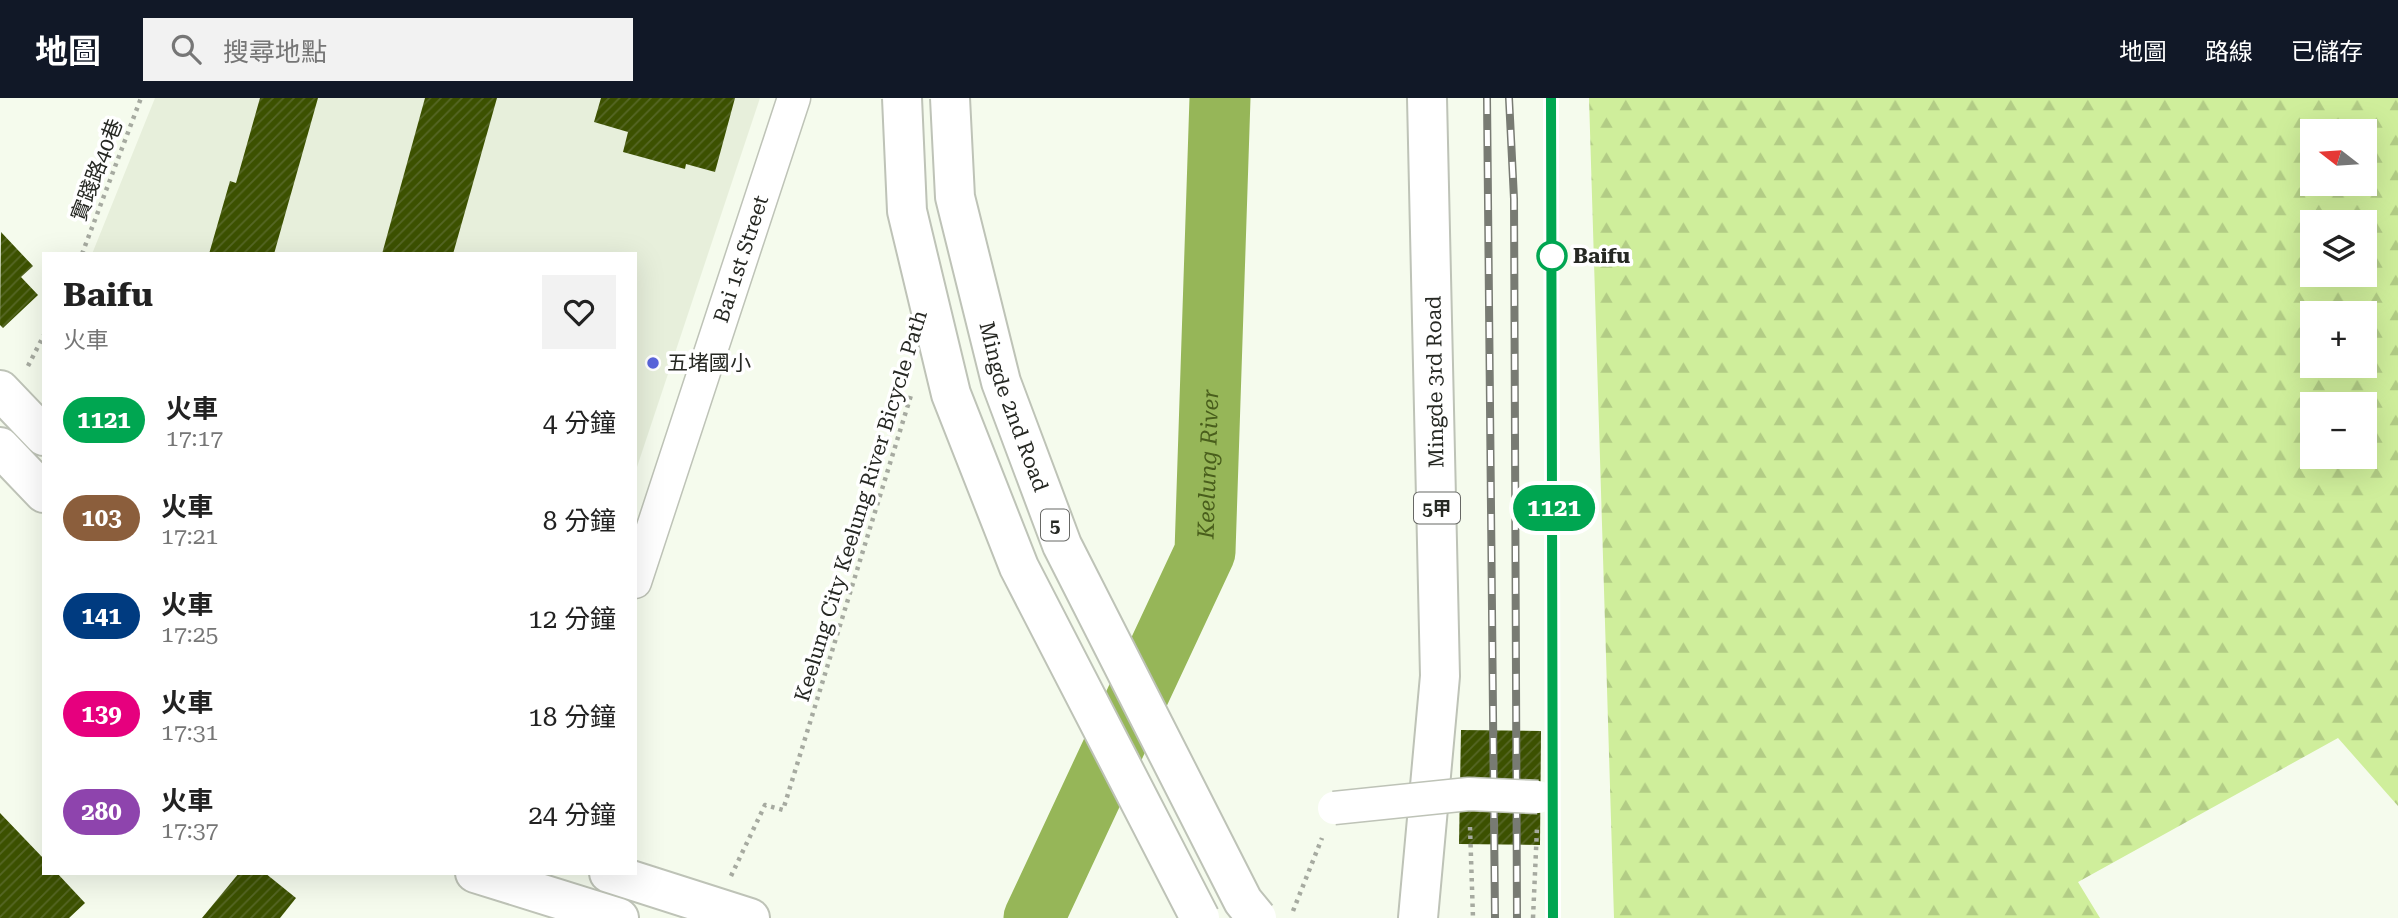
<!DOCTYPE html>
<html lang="zh-TW">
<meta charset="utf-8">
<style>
:root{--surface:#fff;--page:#f2f2f2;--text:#222;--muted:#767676;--accent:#111827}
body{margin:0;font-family:"Roboto Serif","Noto Sans TC",serif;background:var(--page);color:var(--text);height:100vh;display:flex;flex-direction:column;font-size:26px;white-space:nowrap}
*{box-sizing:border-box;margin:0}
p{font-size:23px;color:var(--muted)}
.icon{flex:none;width:38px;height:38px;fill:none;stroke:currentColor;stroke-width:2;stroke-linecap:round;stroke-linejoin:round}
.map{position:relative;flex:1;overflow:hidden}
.side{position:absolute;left:42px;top:154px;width:595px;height:623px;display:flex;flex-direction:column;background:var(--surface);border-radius:0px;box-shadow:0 7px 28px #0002}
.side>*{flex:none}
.badge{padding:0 14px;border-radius:23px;font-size:24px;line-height:46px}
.needle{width:46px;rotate:287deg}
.controls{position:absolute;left:2300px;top:21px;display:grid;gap:14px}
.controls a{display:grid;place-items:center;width:77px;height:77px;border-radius:0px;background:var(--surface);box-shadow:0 7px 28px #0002;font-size:35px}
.map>.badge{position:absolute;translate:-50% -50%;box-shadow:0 0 0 4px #fff}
.round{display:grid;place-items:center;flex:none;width:74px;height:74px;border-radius:0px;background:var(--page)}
.overview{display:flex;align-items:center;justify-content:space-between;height:119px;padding:0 21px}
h1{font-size:33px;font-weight:700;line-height:52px}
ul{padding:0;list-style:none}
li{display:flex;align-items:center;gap:21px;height:98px;padding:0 21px}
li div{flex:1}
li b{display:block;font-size:26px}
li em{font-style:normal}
li .badge{min-width:77px;font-weight:700;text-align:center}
header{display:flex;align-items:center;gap:42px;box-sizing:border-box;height:98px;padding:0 35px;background:var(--accent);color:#fff}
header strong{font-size:33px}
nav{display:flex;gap:38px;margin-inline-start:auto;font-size:24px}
.search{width:490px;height:63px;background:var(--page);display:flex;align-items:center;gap:18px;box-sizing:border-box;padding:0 24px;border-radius:0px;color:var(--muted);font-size:26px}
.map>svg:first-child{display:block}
</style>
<header>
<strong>地圖</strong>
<div class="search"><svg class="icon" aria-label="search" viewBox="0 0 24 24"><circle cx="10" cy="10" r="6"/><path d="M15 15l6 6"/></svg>搜尋地點</div>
<nav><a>地圖</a><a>路線</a><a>已儲存</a></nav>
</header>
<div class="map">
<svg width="2398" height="820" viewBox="0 0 2398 820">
<defs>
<pattern id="forest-firs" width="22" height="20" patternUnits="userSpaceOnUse" patternTransform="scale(1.75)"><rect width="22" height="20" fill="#cfee9b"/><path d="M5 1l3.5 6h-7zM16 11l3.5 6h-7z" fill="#b2cc85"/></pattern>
<pattern id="building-hatch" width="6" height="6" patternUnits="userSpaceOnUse" patternTransform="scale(1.75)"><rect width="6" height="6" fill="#3c5100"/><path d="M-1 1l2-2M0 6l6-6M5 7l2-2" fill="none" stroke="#566726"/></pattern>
</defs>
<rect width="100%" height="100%" fill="#f5fbed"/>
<polygon fill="#e7efdb" points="155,0 760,0 635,375 635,156 92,156"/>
<path fill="url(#forest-firs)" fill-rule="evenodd" d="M1589 0H2398V708L2338 640 2078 784 2100 820H1614ZM2312 33H2364V86H2312ZM2312 124H2364V177H2312ZM2312 215H2364V268H2312ZM2312 306H2364V359H2312Z"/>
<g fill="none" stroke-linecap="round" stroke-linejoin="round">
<path stroke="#96b658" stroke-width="61" id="s1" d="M1034 820 1205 454 1220 0"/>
</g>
<g fill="url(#building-hatch)">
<polygon points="260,0 318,0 274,156 209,156 230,83 236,85"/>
<polygon points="425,0 497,0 453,156 382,156"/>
<polygon points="601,0 735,0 715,74 686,66 685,71 623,54 628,34 594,24"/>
<polygon points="1,134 33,168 21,179 38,197 3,230 0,227"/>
<polygon points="1461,632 1541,633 1540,747 1459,746"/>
<polygon points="0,715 44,761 44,775 57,775 85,805 69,820 0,820"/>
<polygon points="239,775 265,775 296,800 280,820 202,820"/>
</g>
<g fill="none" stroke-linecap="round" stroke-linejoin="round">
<defs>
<g id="street">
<path id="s2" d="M635 484 794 0"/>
</g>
<g id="secondary">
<polyline points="0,292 44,338"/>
<polyline points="0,349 44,395"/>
<polyline points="475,775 619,820"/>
<polyline points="609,775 750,820"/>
</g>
<polyline id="primary" points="1418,820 1440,578 1427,0"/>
</defs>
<use href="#street" stroke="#bec3b7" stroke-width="35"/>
<use href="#secondary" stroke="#bec3b7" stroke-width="42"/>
<use href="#primary" stroke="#bec3b7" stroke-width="42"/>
<g stroke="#a6aaa0" stroke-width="4.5" stroke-dasharray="3.5 5" stroke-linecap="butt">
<polyline points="82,156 141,0"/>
<polyline points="28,268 44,237"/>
<polyline points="1470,729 1473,820"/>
<polyline points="731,778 765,707 783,712 912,294"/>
<polyline points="1293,813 1322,740"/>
<polyline points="1533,820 1537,730"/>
</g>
<use href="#street" stroke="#fff" stroke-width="32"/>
<use href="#secondary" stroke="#fff" stroke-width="38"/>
<use href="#primary" stroke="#fff" stroke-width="38"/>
<defs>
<g id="rail">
<polyline points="1487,0 1495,820"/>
<polyline points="1509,0 1514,101 1517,820"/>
<polyline points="1551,0 1553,820"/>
</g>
</defs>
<use href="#rail" stroke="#787b73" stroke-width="8"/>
<use href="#rail" stroke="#fff" stroke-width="5" stroke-dasharray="16" stroke-linecap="butt"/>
<defs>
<polyline id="street-bridge" points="1334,710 1469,696 1538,699"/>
<g id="primary-bridge">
<polyline points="902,0 907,113 951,296 1019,469 1200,820"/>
<path id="s3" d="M950 0 955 99 1001 284 1062 447 1243 803 1257 820"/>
</g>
</defs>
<use href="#street-bridge" stroke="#bec3b7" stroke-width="35" stroke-linecap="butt"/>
<use href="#primary-bridge" stroke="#bec3b7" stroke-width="42" stroke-linecap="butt"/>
<use href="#street-bridge" stroke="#fff" stroke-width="32"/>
<use href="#primary-bridge" stroke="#fff" stroke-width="38"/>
</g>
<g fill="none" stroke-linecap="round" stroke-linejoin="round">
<defs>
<polyline id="line" points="1551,0 1553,820"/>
</defs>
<use href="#line" stroke="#fff" stroke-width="16"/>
<use href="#line" stroke="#00a651" stroke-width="10"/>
</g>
<circle fill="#fff" stroke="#00a651" stroke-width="3.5" cx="1552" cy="158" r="14"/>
<circle fill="#5a65dc" stroke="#fff" stroke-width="2.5" cx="653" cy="265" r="7"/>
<g text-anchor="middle" stroke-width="7" stroke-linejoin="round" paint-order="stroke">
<g fill="#fff" stroke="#676865" stroke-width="2">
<rect x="1414" y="394.5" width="46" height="31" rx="5"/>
<rect x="1041" y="411.5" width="28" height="31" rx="5"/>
</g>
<g font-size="19" font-weight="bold" fill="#262823">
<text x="1437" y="417">5甲</text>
<text x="1055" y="434">5</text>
</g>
<g font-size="21" fill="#262823" stroke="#fff">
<text transform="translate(97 72) rotate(-69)" y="7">實踐路40巷</text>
<text dy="7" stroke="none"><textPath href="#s2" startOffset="340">Bai 1st Street</textPath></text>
<text transform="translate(1435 284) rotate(-91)" y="7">Mingde 3rd Road</text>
<text dy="7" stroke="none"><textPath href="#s3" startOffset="317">Mingde 2nd Road</textPath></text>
<text transform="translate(861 408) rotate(-73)" y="7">Keelung City Keelung River Bicycle Path</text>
</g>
<g font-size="21" font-weight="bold" fill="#262823" stroke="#fff" text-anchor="start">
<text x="1573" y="165">Baifu</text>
</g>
<g font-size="21" fill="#262823" stroke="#fff" text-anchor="start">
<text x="667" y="272">五堵國小</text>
</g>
<g font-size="23" font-style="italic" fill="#495e1c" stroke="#fff">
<text dy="8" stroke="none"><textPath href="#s1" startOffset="492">Keelung River</textPath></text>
</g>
</g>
</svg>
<div class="controls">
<a><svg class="needle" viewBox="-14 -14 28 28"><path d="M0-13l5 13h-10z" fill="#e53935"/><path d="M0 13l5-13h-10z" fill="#767676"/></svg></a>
<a><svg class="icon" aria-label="layers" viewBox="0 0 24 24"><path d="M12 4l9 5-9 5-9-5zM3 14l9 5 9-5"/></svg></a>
<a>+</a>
<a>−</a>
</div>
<b class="badge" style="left:1554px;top:410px;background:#00a651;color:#fff">1121</b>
<section class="side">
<div class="overview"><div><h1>Baifu</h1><p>火車</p></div><a class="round"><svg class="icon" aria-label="heart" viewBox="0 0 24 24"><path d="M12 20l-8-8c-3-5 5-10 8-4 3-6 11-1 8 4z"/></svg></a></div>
<ul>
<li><span class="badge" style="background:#00a651;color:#fff">1121</span><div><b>火車</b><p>17:17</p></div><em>4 分鐘</em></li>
<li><span class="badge" style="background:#8b5e3c;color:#fff">103</span><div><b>火車</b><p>17:21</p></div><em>8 分鐘</em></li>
<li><span class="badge" style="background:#003b80;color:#fff">141</span><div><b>火車</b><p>17:25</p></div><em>12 分鐘</em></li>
<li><span class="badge" style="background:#e6007e;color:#fff">139</span><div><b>火車</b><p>17:31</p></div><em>18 分鐘</em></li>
<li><span class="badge" style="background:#8e44ad;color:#fff">280</span><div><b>火車</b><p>17:37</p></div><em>24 分鐘</em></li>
</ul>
</section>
</div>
